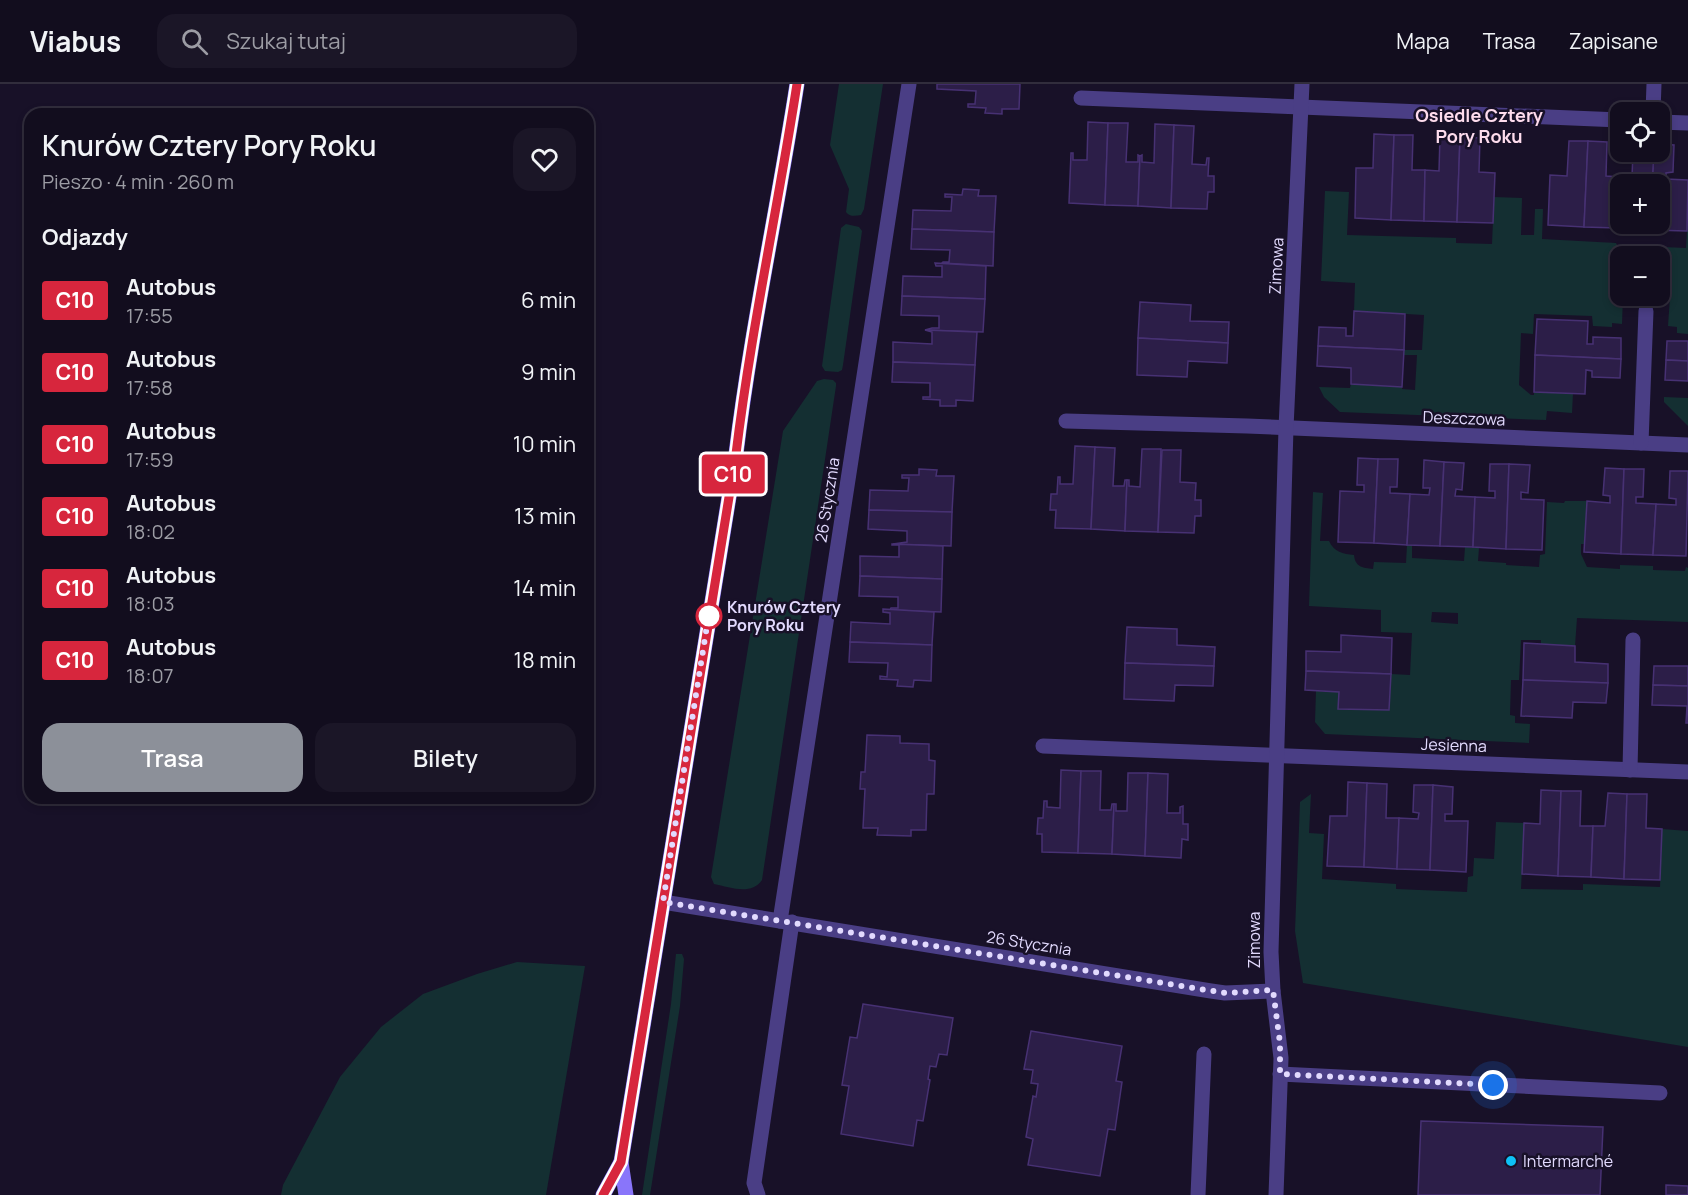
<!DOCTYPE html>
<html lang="pl">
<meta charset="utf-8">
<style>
:root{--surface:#120d1e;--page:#1b1627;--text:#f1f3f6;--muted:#9c9ca4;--line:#312d3c;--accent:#8c9099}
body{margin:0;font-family:Manrope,sans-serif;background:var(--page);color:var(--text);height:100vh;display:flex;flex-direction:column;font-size:22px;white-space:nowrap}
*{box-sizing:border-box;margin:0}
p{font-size:20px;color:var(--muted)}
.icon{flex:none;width:33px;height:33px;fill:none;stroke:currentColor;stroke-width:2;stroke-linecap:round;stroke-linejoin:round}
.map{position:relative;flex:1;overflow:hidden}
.panel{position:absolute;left:24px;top:24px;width:570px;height:696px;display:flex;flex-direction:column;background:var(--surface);border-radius:18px;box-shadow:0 3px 9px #0003,0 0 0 2px var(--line)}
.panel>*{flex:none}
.badge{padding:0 12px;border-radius:4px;font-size:21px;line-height:39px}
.fabs{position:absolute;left:1610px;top:18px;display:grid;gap:12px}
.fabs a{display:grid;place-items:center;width:60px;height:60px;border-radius:12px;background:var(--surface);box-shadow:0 3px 9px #0003,0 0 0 2px var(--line);font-size:30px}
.you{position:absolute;width:30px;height:30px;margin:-15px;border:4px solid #fff;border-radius:50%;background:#1a73e8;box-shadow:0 0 0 9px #1a73e833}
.map>.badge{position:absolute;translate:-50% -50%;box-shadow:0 0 0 3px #fff}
h2{padding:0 18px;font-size:22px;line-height:54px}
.round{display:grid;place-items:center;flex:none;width:63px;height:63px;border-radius:18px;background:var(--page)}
.head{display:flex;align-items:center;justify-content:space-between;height:102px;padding:0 18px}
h1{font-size:28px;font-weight:600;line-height:45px}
.action{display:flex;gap:12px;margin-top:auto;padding:12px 18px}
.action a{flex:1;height:69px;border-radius:18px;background:var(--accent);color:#fff;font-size:24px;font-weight:600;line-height:69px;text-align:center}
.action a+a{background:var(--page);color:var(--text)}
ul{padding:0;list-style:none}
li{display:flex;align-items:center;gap:18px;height:72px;padding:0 18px}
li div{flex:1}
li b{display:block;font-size:22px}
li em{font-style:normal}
li .badge{min-width:66px;font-weight:700;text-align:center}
header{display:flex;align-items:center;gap:36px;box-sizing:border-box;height:84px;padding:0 30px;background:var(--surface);border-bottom:2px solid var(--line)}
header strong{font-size:28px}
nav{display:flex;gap:33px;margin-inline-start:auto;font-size:21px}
.search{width:420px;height:54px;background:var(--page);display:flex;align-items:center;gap:15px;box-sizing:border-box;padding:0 21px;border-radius:18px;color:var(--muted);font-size:22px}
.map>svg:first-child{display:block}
</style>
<header>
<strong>Viabus</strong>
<div class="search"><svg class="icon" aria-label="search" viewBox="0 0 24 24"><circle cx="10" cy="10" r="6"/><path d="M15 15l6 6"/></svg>Szukaj tutaj</div>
<nav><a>Mapa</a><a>Trasa</a><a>Zapisane</a></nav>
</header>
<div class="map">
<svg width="1688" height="1111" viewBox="0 0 1688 1111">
<rect width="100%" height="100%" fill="#181128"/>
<g fill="#142f32" fill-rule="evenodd">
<path d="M839 0H883L864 125 861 131C856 132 849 133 846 128L849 105 830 61Z"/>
<polygon points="1325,107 1349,108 1347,151 1456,154 1456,159 1492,160 1494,113 1522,114 1521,151 1534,151 1535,125 1543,125 1542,155 1616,159 1617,161 1686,164 1688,130 1688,250 1677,249 1677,243 1668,242 1670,213 1644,212 1659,212 1659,172 1620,172 1620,212 1623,212 1622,240 1612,239 1612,243 1593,242 1592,232 1534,230 1533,250 1521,249 1519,301 1531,311 1534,311 1534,308 1573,309 1572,329 1547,327 1546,336 1340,328 1324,313 1319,303 1350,304 1351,300 1402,303 1402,305 1415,306 1417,271 1403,271 1404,266 1422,266 1424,231 1354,227 1355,199 1321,197"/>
<polygon points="846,140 859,143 862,147 843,281 842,286 838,288 825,287 822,282 841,144"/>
<path d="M824 295 833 296 836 299V302L762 796C751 812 730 803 714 800L711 793 783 347 817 297Z"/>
<polygon points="1664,313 1688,314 1688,342 1664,318"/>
<path d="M1313 408 1323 409 1320 457H1329C1334 468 1343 470 1354 471 1355 483 1363 484 1373 485L1374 478 1406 479 1407 461H1412V474L1464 477 1465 463 1479 464 1478 477 1506 479V481L1539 483 1540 471 1545 470 1547 418 1564 419 1565 417H1587L1585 460H1581V470L1587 483 1620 485V481L1653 482V486L1685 487 1686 483 1688 484V538L1577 534 1575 562 1541 560V556H1521L1519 596H1511L1510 631 1515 632V639L1530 640 1529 659 1325 650 1315 638 1316 607 1339 608V625L1389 626 1391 590 1410 591 1412 549 1381 548V526L1309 522ZM1432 528 1458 529V540L1431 538Z"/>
<polygon points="1311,710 1309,749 1324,750 1322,795 1396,800 1396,805 1467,808 1468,793 1473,792 1474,774 1494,775 1496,738 1524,739 1521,805 1583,806 1583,800 1660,803 1662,745 1688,747 1688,963 1303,899 1295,847 1300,718"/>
<polygon points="676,870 682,870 684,875 680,922 650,1111 642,1111 671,920"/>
<polygon points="517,878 585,882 546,1111 281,1111 283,1101 340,993 381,943 423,910 477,890"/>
</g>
<g fill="#2c1e48" stroke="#473173" stroke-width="1.5">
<polygon points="937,0 1020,0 1019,25 1002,25 1002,30 985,29 986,24 968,23 968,20 975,20 976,7 937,5"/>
<polygon points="1088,38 1108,39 1105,121 1069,119 1071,69 1073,69 1073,76 1087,76"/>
<polygon points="1108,39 1128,39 1126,78 1138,78 1138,71 1140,72 1138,122 1105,121"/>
<polygon points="1155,40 1174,41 1171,124 1138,122 1140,72 1142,71 1142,78 1154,79"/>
<polygon points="1174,41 1194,42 1192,80 1206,81 1207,74 1209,74 1208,92 1214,92 1214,108 1208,108 1207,125 1171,124"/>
<polygon points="1374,50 1394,51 1391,136 1355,134 1356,84 1373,84"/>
<polygon points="1394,51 1413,51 1412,86 1425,86 1424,137 1391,136"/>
<polygon points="1440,52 1460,53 1457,138 1424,137 1425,86 1439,87"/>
<polygon points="1460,53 1480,54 1479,88 1495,89 1493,139 1457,138"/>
<polygon points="1569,57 1588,57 1584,143 1548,141 1550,91 1567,92"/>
<polygon points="1588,57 1607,58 1606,92 1619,93 1617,144 1584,143"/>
<polygon points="1659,60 1674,61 1673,88 1666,89 1666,95 1688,96 1687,147 1650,146 1651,140 1659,140 1659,100 1652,100 1654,68 1659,68"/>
<polygon points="1633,68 1654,68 1652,100 1620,100 1620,140 1651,140 1650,146 1617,144 1619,93 1632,93"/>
<polygon points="963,105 979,106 978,112 996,112 994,148 912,145 913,126 951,127 952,113 945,113 945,110 962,111"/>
<polygon points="912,145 994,148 993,182 942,179 943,178 949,178 950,166 911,165"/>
<polygon points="935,179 986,182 985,215 902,212 903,192 942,193 942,182 936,182"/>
<polygon points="902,212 985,215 983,248 925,246 932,244 939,244 939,232 901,231"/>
<polygon points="1140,218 1191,221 1190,237 1229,238 1228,259 1138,254"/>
<polygon points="1354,227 1405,230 1404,266 1318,262 1319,243 1346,244 1346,252 1353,252"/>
<polygon points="1537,235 1588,237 1587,260 1593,260 1593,253 1621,254 1621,275 1535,271"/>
<polygon points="925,246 977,248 975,281 893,278 893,258 932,260 932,248"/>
<polygon points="1138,254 1228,259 1227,279 1188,277 1187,293 1137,291"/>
<polygon points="1667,257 1688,257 1688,277 1666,276"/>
<polygon points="1318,262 1404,266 1402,303 1351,300 1351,284 1317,282"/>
<polygon points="1535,271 1621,275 1620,294 1592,293 1592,287 1586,286 1585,310 1534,308"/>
<polygon points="1666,276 1688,277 1688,297 1665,296"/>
<polygon points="893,278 975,281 973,317 956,316 956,322 940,322 940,316 923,315 923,313 930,313 930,299 892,298"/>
<polygon points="1075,362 1095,363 1091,445 1055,444 1056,426 1050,426 1051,410 1057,410 1058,393 1060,393 1060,400 1073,400"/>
<polygon points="1095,363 1115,364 1113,402 1124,402 1125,396 1127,396 1125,447 1091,445"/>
<polygon points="1142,365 1161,365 1158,448 1125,447 1127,396 1129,396 1129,402 1140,403"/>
<polygon points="1162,366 1181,366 1180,398 1196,399 1195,416 1201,416 1201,432 1195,432 1194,449 1158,448"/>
<polygon points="1358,374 1378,375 1374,459 1338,458 1340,407 1364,408 1364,401 1357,401"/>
<polygon points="1378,375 1398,375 1397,403 1390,403 1390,409 1410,410 1407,461 1374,459"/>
<polygon points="1424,376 1444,378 1440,462 1407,461 1410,410 1429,411 1430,404 1423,404"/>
<polygon points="1444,378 1464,379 1462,406 1456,405 1455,412 1475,413 1473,463 1440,462"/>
<polygon points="1490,380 1509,380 1506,465 1473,463 1475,413 1495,414 1495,407 1489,407"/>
<polygon points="1509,380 1530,381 1528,409 1521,408 1521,415 1544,416 1542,466 1506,465"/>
<polygon points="1605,384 1624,385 1621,470 1584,468 1587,417 1610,419 1610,412 1603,411"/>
<polygon points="919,385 937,386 936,392 954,392 952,428 869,426 870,406 908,407 909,394 902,394 902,391 919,391"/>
<polygon points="1624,385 1644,385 1643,413 1636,413 1636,419 1656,420 1653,471 1621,470"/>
<polygon points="1670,387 1688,387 1686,472 1653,471 1656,420 1676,421 1676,415 1669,414"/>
<polygon points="869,426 952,428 951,462 893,460 907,458 907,447 868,445"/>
<polygon points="892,460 943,462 942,495 860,492 860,472 899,473 899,461 892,461"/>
<polygon points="860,492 942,495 941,528 890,526 891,524 898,524 898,513 859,512"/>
<polygon points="883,525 934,528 932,561 850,558 851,538 890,540 890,529 883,528"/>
<polygon points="1127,543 1177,545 1177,561 1215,563 1214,582 1125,579"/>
<polygon points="1341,551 1392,554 1391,590 1306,587 1306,567 1341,568"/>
<polygon points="850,558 932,561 931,597 914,596 913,603 897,602 898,596 880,595 880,592 887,593 888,579 849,578"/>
<polygon points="1524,559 1575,562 1575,578 1608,580 1608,599 1523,596"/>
<polygon points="1125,579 1214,582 1213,602 1175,601 1174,617 1124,615"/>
<polygon points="1654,582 1688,582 1688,602 1653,601"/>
<polygon points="1306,587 1391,590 1389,626 1338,625 1339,608 1305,606"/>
<polygon points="1523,596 1608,599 1606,619 1573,618 1572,634 1521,632"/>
<polygon points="1653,601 1688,602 1688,639 1686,639 1687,622 1652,621"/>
<polygon points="867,651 900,652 900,659 929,660 929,676 935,677 934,710 927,710 926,746 911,746 911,752 877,751 878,744 863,744 865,705 860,705 861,688 865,688"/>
<polygon points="1061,686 1081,687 1078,769 1042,768 1042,750 1037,750 1038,734 1043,734 1044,717 1047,717 1047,723 1060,724"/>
<polygon points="1081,687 1101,687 1100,726 1111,726 1112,720 1114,720 1112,770 1078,769"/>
<polygon points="1128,689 1148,689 1145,772 1112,770 1114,720 1116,720 1116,727 1127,727"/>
<polygon points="1148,689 1168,690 1167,729 1180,729 1180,723 1183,722 1183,740 1188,740 1188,756 1182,755 1181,774 1145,772"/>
<polygon points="1348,698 1367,699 1364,783 1327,782 1330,732 1347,732"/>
<polygon points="1367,699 1387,700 1386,734 1399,734 1397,785 1364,783"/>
<polygon points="1414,701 1433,701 1430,786 1397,785 1399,734 1418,735 1419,729 1413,728"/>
<polygon points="1433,701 1453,703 1452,730 1445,730 1445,737 1468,737 1466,788 1430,786"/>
<polygon points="1541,706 1561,707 1558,792 1522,790 1524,739 1540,740"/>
<polygon points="1561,707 1581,707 1580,742 1593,742 1591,793 1558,792"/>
<polygon points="1608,709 1627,710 1624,795 1591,793 1593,742 1605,742"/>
<polygon points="1627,710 1647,710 1646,744 1662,745 1660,796 1624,795"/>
<polygon points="863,920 953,934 947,971 939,970 936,983 930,982 928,995 930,996 923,1037 917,1036 913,1062 841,1050 849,1002 842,1001 850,953 857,954"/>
<polygon points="1031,947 1122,962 1116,997 1122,998 1115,1046 1108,1045 1100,1092 1028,1081 1033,1055 1026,1053 1033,1012 1036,1013 1038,1000 1031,999 1033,986 1024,985"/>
<polygon points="1421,1037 1603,1043 1600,1111 1418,1111"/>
<polygon points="1666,1101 1688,1102 1688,1111 1666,1111"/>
</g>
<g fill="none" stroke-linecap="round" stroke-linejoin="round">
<g stroke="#4a3e85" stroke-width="15">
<polyline points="1653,28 1654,0"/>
<polyline points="1280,990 1660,1009"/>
<polyline points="758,1111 754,1099 792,838"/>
<polyline points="1198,1111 1204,970"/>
</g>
<g stroke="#4a3e85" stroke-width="15">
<polyline points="1081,14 1620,36"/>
<polyline points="1659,38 1688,39"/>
<polyline points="1066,337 1247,342 1688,361"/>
<polyline points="1641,359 1646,227"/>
<polyline points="1043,662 1688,688"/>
<polyline points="1630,686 1633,556"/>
<polyline points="663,818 1211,907 1225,909 1273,907"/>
<polyline points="780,837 909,0"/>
<polyline points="1276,1111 1281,974 1273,907 1271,868 1286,344 1302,0"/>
</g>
<g stroke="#8975fa" stroke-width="15">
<polyline points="603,1111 621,1078"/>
<path d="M626 1111 621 1078 736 370C751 246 778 123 797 0"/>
</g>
</g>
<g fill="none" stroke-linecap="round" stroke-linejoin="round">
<defs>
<path id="line" d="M603 1111 621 1078 736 370C751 246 778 123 797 0"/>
</defs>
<use href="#line" stroke="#fff" stroke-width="14"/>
<use href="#line" stroke="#d7263d" stroke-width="9"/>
<polyline stroke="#e2dafe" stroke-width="6" stroke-dasharray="0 10.8" points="709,532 709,529 663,818 1225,909 1273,906 1280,959 1280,990 1493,1001"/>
</g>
<circle fill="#fff" stroke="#d7263d" stroke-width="3" cx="709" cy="532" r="12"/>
<circle fill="#0ec1f6" stroke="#181128" stroke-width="2" cx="1511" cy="1077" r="6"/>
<g text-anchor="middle" stroke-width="5" stroke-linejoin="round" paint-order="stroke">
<g font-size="16" fill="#e2dafe" stroke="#181128">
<text transform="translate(1276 182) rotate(-87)" y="6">Zimowa</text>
<text transform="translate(1464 334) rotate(2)" y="6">Deszczowa</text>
<text transform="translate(827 416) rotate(-81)" y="6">26 Stycznia</text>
<text transform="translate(1454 661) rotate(2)" y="6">Jesienna</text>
<text transform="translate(1254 856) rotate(-90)" y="6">Zimowa</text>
<text transform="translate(1029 859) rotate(9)" y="6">26 Stycznia</text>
</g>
<g font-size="16" font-weight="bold" fill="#e2dafe" stroke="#181128" text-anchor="start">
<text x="727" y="529">Knurów Cztery<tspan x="727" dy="18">Pory Roku</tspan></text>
</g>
<g font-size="16" fill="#e2dafe" stroke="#181128" text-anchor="start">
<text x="1523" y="1083">Intermarché</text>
</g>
<g font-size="18" font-weight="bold" fill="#fedced" stroke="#181128">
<text x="1479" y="38">Osiedle Cztery<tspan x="1479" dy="21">Pory Roku</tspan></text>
</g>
</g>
</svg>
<div class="fabs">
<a><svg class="icon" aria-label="locate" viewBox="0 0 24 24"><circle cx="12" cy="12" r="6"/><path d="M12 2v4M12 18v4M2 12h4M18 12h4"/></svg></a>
<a>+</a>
<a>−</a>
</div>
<div class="you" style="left:1493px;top:1001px"></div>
<b class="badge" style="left:733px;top:390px;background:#d7263d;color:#fff">C10</b>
<section class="panel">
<div class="head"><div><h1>Knurów Cztery Pory Roku</h1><p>Pieszo · 4 min · 260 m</p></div><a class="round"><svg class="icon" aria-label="heart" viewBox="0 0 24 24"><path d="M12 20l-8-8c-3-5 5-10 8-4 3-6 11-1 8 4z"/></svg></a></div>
<h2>Odjazdy</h2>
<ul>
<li><span class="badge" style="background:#d7263d;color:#fff">C10</span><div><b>Autobus</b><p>17:55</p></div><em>6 min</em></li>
<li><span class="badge" style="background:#d7263d;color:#fff">C10</span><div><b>Autobus</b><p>17:58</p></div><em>9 min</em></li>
<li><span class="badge" style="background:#d7263d;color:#fff">C10</span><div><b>Autobus</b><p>17:59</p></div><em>10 min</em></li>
<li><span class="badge" style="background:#d7263d;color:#fff">C10</span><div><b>Autobus</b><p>18:02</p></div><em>13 min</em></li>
<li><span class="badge" style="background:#d7263d;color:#fff">C10</span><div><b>Autobus</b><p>18:03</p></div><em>14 min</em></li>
<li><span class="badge" style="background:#d7263d;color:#fff">C10</span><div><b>Autobus</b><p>18:07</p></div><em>18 min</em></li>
</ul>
<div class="action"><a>Trasa</a><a>Bilety</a></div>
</section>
</div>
